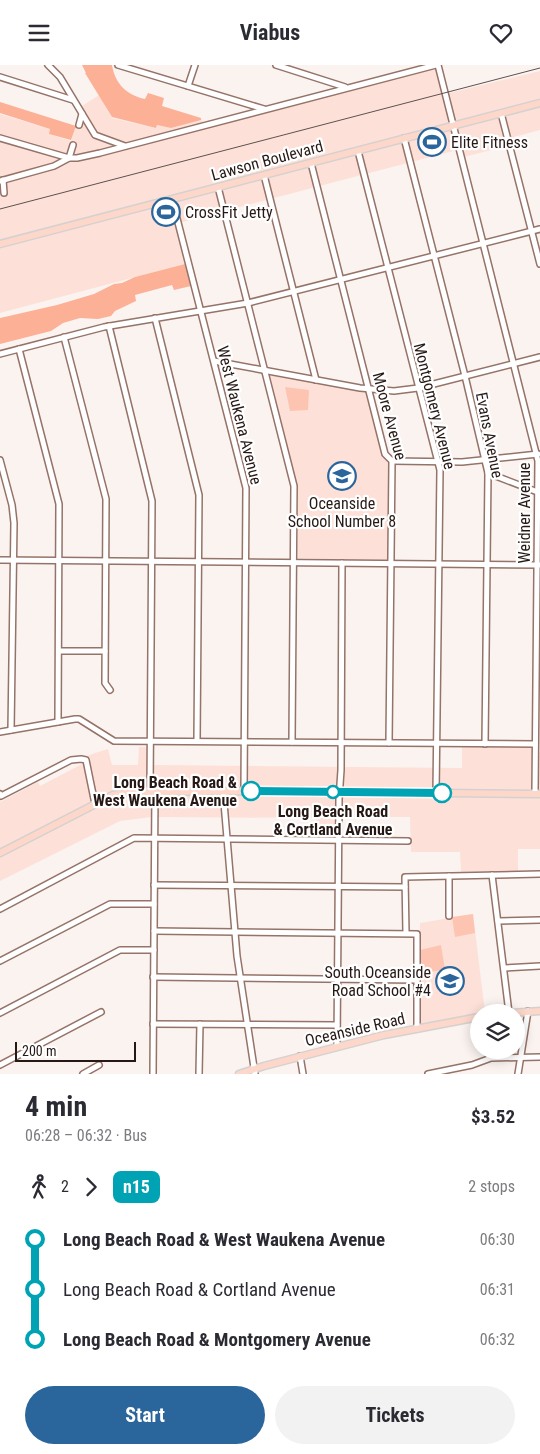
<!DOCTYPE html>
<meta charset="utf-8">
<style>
:root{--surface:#fff;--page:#f2f2f3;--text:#2b2b33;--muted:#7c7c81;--accent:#2a659c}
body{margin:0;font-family:"Roboto Condensed",sans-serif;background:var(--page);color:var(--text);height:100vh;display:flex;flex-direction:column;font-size:19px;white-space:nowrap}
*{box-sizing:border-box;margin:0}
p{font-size:16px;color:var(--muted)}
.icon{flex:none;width:28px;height:28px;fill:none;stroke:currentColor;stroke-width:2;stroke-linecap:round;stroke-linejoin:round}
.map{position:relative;height:1009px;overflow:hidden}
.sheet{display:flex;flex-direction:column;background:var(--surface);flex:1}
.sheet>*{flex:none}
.badge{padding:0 10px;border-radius:8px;font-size:18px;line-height:32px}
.tools{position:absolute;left:470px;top:939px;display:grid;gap:10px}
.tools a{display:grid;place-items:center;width:55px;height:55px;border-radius:50%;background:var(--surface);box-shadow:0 2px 12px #0003;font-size:25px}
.scale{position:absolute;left:15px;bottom:12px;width:121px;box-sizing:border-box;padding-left:5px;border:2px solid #261915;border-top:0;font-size:14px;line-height:18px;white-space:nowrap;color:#261915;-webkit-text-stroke:4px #fff;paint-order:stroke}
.map>.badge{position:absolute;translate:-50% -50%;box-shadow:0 0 0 2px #fff}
.legs{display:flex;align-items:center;gap:8px;height:55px;padding:0 25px;font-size:16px}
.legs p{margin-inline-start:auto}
.summary{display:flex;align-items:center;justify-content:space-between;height:85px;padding:0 25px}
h1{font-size:28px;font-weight:700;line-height:38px}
.primary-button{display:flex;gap:10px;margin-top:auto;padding:10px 25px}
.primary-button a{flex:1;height:58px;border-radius:30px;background:var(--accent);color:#fff;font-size:20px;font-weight:700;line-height:58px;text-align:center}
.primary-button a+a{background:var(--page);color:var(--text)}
ul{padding:0 25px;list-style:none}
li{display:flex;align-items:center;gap:18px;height:50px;font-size:19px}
li i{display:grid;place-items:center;width:8px;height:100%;margin:0 6px;background:currentColor}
li i::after{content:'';width:12px;height:12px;margin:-6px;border:4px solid;border-radius:50%;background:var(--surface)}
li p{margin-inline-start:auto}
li:first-child i{background:linear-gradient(#0000 50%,currentColor 0)}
li:last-child i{background:linear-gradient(currentColor 50%,#0000 0)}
header{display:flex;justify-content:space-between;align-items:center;height:65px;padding:0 25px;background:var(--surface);font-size:22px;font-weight:700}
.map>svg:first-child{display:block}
</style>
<header><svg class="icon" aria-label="menu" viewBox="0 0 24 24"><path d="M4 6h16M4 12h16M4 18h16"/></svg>Viabus<svg class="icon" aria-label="heart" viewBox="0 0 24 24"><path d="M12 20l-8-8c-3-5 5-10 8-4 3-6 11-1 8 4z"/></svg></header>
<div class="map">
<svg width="540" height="1009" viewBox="0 0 540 1009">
<rect width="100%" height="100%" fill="#fbf3f0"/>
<g fill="#fde1d8">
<polygon points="437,1 445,29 540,6 540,65 510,73 511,80 460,93 457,85 179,158 188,198 0,248 0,49 50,64 49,69 71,76 82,41 99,30 112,53 156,63 157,60 171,63 201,55 212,62"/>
<polygon points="270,310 366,327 383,392 390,398 388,496 298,493 298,423"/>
<polygon points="462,680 534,681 534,687 540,687 540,784 518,784 518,806 461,807 460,787 411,787 410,752 342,752 342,772 316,771 316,753 152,752 120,756 0,816 0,737 38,717 40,721 84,698 84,692 95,688 108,684 112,700 138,700 139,682 154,682 154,700 462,703"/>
<polygon points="473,849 485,947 479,948 479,950 419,960 420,858"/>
</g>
<g fill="#fdc5b1">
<polygon points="285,322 309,325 308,345 290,346"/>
<polygon points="473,849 475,868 455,872 452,852"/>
<polygon points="441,880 445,904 422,909 420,885"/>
</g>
<g fill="#fcb096">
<path d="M82 0H112C115 19 127 30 145 34L148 28 164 33 162 41 201 53V55L171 63 157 60 156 63 112 52 85 8H86Z"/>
<polygon points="0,37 76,61 71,75 49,69 50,64 0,48"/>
<polygon points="185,199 191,221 174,225 172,220 135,230 136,236 115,246 111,251 98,254 80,253 63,258 51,266 0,279 0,253 57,240 94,229 114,219 122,218 135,212"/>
</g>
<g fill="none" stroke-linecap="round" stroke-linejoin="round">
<defs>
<g id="minor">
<polyline points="48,0 60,12 95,70 125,81"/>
<polyline points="118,0 264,44"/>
<polyline points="276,0 345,22"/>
<polyline points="438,0 538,396 535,728"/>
<polyline points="0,12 73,35"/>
<polyline points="188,21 195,0"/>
<polyline points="501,48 540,199"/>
<polyline points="79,60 82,49"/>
<polyline points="0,73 69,93 73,80"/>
<polyline points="404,73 465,311 488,408 485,679"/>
<polyline points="358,86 440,405 436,728"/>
<polyline points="311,98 385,389 392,396 389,678"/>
<polyline points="264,110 316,315"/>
<polyline points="3,115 4,128"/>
<polyline points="0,116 54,101 69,93 77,93 100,88 436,0"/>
<polyline points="218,122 294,421 292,677"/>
<polyline points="172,134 246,423 244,726"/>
<polyline points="155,253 199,430 197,676"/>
<polyline points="109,261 152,436 150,726"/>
<polyline points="64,272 106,434 105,618 110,625"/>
<polyline points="19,284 59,439 58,657"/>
<polyline points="0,289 104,262 248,238 540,164"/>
<polyline points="214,296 360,323 394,326 418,323 540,292"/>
<polyline points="0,395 12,440 14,458 11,665"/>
<polyline points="392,396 462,397 538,389"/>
<polyline points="488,408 540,428"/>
<polyline points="0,495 540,500"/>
<polyline points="59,586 105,586"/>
<polyline points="0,667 75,654 79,654 114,676 535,679"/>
<polyline points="223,726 237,891 255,1009"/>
<polyline points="0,729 1,731 71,695 81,694 86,695 95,739"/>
<polyline points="492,810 509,948"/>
<polyline points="449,811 449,851"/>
<polyline points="154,820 405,822"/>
<polyline points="0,844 134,773 408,776"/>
<polyline points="498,856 540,855"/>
<polyline points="154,866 417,869 417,964"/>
<polyline points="406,868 405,812 540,809"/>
<polyline points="0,896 110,839 154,839"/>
<polyline points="504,903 540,901"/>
<polyline points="153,912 417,915"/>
<polyline points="0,948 120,885 154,885"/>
<polyline points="153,959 337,960"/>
<polyline points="337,981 339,734 341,705 342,498"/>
<polyline points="300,991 303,1009"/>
<polyline points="0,1000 101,947"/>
<polyline points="83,1009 99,1000"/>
<polyline points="153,1009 155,726"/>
<polyline points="199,1009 200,959"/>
<polyline points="428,1009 472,1000 491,993 540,992"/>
<polyline points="518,1009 528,946"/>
</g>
<g id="major">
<polyline points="0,179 540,38"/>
<polyline points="0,788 113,730 130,727 274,726 540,729"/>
<polyline points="512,948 540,946"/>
<polyline points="239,1009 264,1001 384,970 479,952"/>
</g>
</defs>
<use href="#minor" stroke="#957368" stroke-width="8"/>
<use href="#major" stroke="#d4d1d0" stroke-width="9"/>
<use href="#minor" stroke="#fff" stroke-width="5"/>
<use href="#major" stroke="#fdd7ca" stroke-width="6"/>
<polyline stroke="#5d524e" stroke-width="1" points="0,144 540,3"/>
</g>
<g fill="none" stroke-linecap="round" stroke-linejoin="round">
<defs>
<polyline id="line-1" points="251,726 442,728"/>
</defs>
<use href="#line-1" stroke="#fff" stroke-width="11"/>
<use href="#line-1" stroke="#00a3b4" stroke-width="8"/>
</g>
<defs>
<symbol id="stadium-ring" viewBox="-11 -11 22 22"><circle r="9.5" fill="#fff" stroke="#2a659c" stroke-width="1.5"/><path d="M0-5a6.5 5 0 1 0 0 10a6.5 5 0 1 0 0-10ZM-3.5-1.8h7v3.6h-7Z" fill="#2a659c"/></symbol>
<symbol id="school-ring" viewBox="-11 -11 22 22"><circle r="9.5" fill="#fff" stroke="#2a659c" stroke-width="1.5"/><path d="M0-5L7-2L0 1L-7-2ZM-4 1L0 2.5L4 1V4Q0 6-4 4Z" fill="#2a659c"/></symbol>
</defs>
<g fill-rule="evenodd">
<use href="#stadium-ring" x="416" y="61" width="32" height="32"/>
<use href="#stadium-ring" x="150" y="131" width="32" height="32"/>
<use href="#school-ring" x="326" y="395" width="32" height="32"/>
<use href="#school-ring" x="434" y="900" width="32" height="32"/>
</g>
<g fill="#fff" stroke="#00a3b4" stroke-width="2.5">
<circle cx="251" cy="726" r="9"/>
<circle cx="333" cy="727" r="6"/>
<circle cx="442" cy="728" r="9"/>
</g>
<g text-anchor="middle" stroke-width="4.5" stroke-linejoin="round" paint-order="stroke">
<g font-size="16" fill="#261915" stroke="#fff" text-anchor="start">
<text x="451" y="83">Elite Fitness</text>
<text x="185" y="153">CrossFit Jetty</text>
<text x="342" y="444" text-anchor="middle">Oceanside<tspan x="342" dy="18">School Number 8</tspan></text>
<text x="431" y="913" text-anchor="end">South Oceanside<tspan x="431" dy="18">Road School #4</tspan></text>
</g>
<g font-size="16" fill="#261915" stroke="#fff">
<text transform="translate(267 95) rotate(-15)" y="6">Lawson Boulevard</text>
<text transform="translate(435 341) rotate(76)" y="6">Montgomery Avenue</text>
<text transform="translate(240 350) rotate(76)" y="6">West Waukena Avenue</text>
<text transform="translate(390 351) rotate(75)" y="6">Moore Avenue</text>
<text transform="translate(490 370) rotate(79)" y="6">Evans Avenue</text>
<text transform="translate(524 448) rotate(-90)" y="6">Weidner Avenue</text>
<text transform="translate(355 964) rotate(-13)" y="6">Oceanside Road</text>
</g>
<g font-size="16" font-weight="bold" fill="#261915" stroke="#fff" text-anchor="end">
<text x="237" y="723">Long Beach Road &amp;<tspan x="237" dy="18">West Waukena Avenue</tspan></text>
<text x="333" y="752" text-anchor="middle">Long Beach Road<tspan x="333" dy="18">&amp; Cortland Avenue</tspan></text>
</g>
</g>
</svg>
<div class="tools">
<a><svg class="icon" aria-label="layers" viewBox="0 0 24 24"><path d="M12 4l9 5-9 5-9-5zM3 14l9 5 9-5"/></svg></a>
</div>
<div class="scale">200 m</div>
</div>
<section class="sheet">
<div class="summary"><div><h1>4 min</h1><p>06:28 – 06:32 · Bus</p></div><b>$3.52</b></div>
<div class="legs"><svg class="icon" aria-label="walk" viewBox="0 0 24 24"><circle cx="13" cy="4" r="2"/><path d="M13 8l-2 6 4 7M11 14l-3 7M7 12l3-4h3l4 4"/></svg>2<svg class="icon" aria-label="forward" viewBox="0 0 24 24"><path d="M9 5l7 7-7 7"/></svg><b class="badge" style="background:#00a3b4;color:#fff">n15</b><p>2 stops</p></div>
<ul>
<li><i style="color:#00a3b4"></i><b>Long Beach Road &amp; West Waukena Avenue</b><p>06:30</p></li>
<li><i style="color:#00a3b4"></i><span>Long Beach Road &amp; Cortland Avenue</span><p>06:31</p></li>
<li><i style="color:#00a3b4"></i><b>Long Beach Road &amp; Montgomery Avenue</b><p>06:32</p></li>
</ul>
<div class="primary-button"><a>Start</a><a>Tickets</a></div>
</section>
